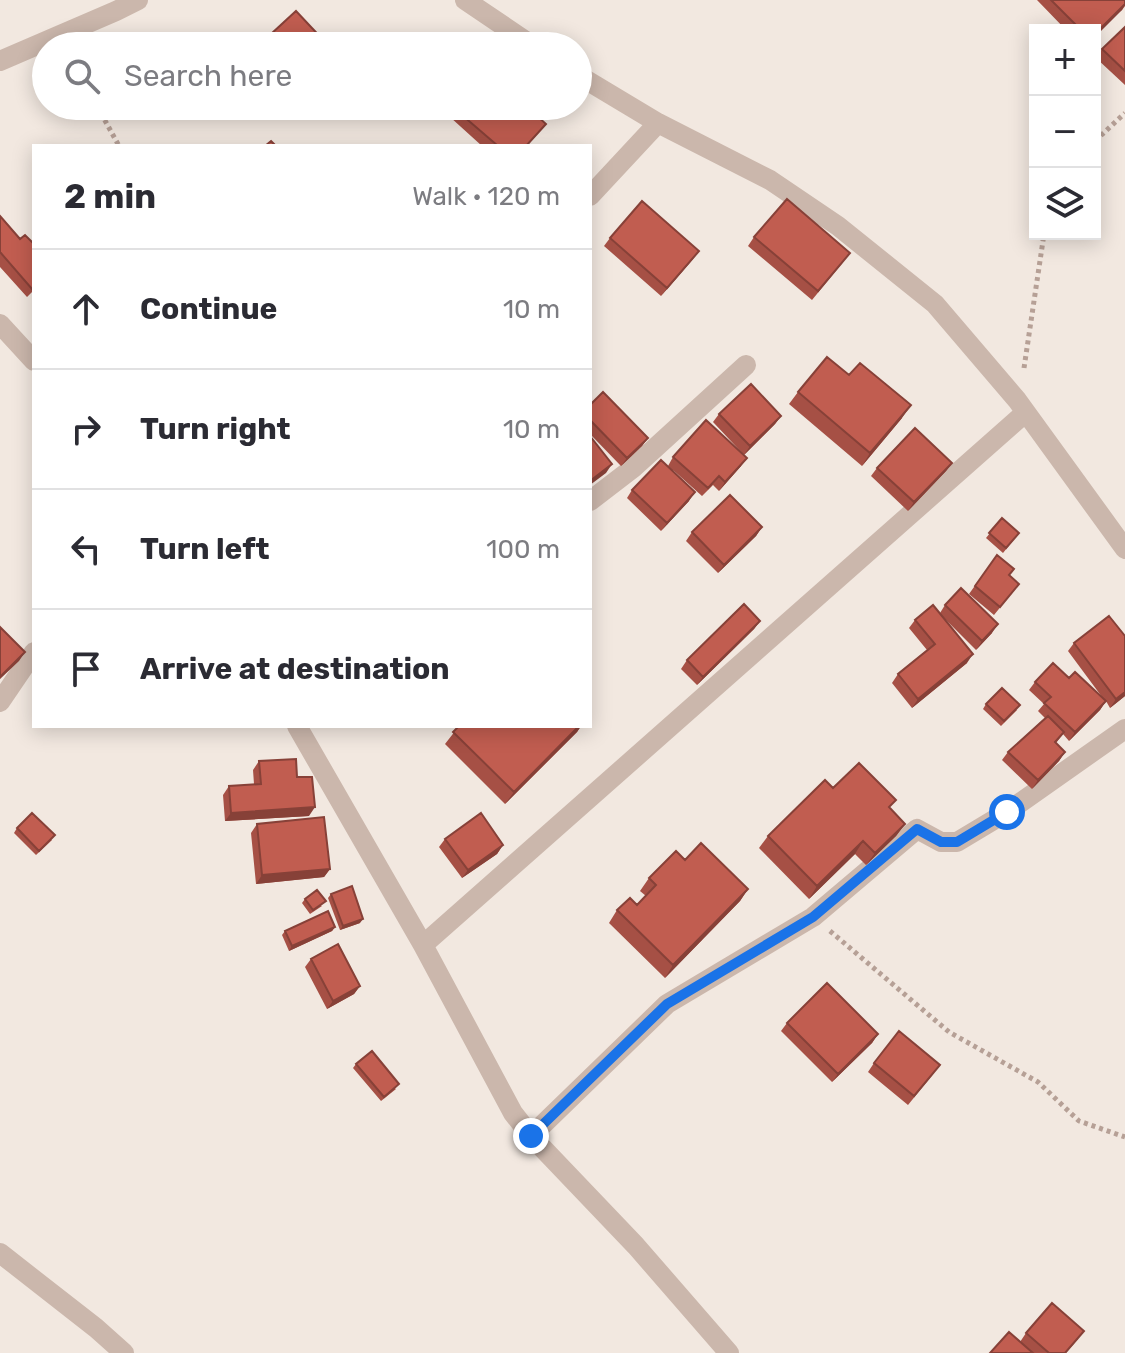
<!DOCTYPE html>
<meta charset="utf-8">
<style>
:root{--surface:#fff;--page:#f2f2f3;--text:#2b2b33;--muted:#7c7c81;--line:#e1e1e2}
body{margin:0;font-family:Rubik,sans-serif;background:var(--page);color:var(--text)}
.controls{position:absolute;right:24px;top:24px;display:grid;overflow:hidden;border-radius:0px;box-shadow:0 4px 20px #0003}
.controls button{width:72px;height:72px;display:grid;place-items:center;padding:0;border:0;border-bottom:2px solid var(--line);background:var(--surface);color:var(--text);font:40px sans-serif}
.stop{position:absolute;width:24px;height:24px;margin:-18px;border:6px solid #1a73e8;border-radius:50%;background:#fff}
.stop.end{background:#1a73e8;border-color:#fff;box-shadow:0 2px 8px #0008}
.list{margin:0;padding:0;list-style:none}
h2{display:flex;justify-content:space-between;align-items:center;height:104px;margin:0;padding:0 32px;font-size:34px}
h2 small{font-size:26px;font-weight:400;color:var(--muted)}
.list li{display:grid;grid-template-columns:52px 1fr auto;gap:24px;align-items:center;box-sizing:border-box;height:120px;padding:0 32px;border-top:2px solid var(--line)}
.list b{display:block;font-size:30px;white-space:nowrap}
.list em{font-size:26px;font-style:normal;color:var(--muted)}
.icon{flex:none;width:44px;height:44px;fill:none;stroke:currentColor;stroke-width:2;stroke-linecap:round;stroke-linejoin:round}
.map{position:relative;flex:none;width:1125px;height:1353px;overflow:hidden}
.search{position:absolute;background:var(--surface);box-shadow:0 4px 20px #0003;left:32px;top:32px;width:560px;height:88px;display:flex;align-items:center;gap:20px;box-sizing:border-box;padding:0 28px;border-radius:44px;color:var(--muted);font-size:30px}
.panel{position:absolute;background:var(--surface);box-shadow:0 4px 20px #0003;left:32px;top:144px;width:560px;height:584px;border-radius:0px}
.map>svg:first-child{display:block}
</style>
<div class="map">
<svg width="1125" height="1353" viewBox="0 0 1125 1353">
<rect width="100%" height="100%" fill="#f2e8e0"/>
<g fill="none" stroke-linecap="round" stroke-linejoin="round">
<path stroke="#b6a096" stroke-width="5" stroke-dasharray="4 4" stroke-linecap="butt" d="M 97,106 L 119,146
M 1095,141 L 1125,113
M 1024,368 L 1044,234
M 830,931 L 949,1032 L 1038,1082 L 1079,1121 L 1125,1137"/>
<path stroke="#cbb7ac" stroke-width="20" d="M 465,0 L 533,46
M 0,61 L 116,11 L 138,0
M 578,75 L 658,123 L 770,180 L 838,226 L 935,304 L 1017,400 L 1125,549
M 590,196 L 658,123
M 0,324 L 34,361
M 590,501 L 633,468 L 746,365
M 0,702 L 34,652
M 297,726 L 423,945 L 513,1113 L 531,1136 L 636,1246 L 729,1353
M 423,945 L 1025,413
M 531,1136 L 667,1004 L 813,917 L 917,829 L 941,842 L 957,842 L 1007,812 L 1125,729
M 0,1253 L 96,1328 L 124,1353"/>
</g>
<path fill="#a65045" d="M 1037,0 L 1125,0 L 1125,6 L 1122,10 L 1095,30 L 1066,30 Z
M 1125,27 L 1125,85 L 1096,58 L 1102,49 Z
M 458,106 L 546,124 L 527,146 L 482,146 L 450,117 Z
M 0,216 L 20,239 L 34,244 L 34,290 L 27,297 L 0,267 Z
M 754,237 L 844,261 L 812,300 L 748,246 Z
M 610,238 L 693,259 L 661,296 L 604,246 Z
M 798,392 L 902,418 L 862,466 L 789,404 Z
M 590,405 L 648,438 L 642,446 L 621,466 L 590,434 Z
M 719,414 L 781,416 L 775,424 L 744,455 L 713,422 Z
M 673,457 L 741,466 L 719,491 L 713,485 L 702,496 L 673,470 L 689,501 L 661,531 L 627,498 L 632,490 L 668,466 Z
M 952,463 L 946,471 L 908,511 L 871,476 L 877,468 Z
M 1002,518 L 1019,533 L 1003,553 L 986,538 Z
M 762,527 L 756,536 L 718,573 L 686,541 L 692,532 Z
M 997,555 L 1009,576 L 1019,584 L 994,615 L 969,594 Z
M 945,605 L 992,633 L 976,650 L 945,619 L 967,663 L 912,708 L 892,683 L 898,674 L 927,650 L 909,628 L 915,620 L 940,613 Z
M 760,621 L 754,629 L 697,685 L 681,669 L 687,660 Z
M 1125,636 L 1125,696 L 1110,708 L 1106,701 L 1100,710 L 1069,741 L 1063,734 L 1056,743 L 1065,752 L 1059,761 L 1032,789 L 1002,760 L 1008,752 L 1045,718 L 1038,711 L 1044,704 L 1029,690 L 1035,682 L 1069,678 L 1105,701 L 1068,651 L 1074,643 Z
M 986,704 L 1017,710 L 1001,726 L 983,709 Z
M 459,726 L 581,726 L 577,732 L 505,804 L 445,744 Z
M 259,761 L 297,777 L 309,816 L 225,821 L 223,795 L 229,786 L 254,784 L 253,770 Z
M 833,788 L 890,809 L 905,824 L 896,836 L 866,865 L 855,854 L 809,899 L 759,848 L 768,836 Z
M 257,824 L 330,869 L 324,877 L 256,884 L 251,833 Z
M 17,828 L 52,840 L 36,855 L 14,833 Z
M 445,839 L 503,845 L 497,854 L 462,878 L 439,847 Z
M 685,860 L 748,889 L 740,901 L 665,978 L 609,923 L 617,910 L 637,905 L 646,896 L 640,891 L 649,878 Z
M 331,894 L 360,923 L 340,930 L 328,898 Z
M 305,899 L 322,906 L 310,914 L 302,903 Z
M 335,927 L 332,931 L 289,951 L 282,935 L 285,931 Z
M 311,959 L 360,986 L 354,994 L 327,1009 L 305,967 Z
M 787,1023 L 878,1034 L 872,1043 L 832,1082 L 781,1031 Z
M 874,1063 L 934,1073 L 908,1105 L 868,1072 Z
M 356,1064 L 396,1089 L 381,1101 L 353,1068 Z
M 1026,1333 L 1078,1339 L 1066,1353 L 1033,1353 L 1020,1342 Z"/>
<path fill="#874138" d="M 1125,4 L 1122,10 L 1095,37 L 1095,34 Z
M 699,251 L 693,259 L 661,296 L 667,288 Z
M 911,405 L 902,418 L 862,466 L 870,453 Z
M 781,416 L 775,424 L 744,455 L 750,446 Z
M 648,438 L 642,446 L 621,466 L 627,458 Z
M 747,458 L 741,466 L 719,491 L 725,482 Z
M 952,463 L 946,471 L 908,511 L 914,502 Z
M 612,464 L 606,473 L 590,485 L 590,481 Z
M 695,492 L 689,501 L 661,531 L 667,523 Z
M 762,527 L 756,536 L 718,573 L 724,565 Z
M 760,621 L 754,629 L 697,685 L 703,677 Z
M 998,624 L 992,633 L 976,650 L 982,641 Z
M 25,652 L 19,661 L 0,679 L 0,677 Z
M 973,654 L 967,663 L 912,708 L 918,699 Z
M 1125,692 L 1125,696 L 1110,708 L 1116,699 Z
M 1106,701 L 1100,710 L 1069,741 L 1075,732 Z
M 579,726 L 581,726 L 577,732 L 505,804 L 514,792 Z
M 1065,752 L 1059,761 L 1032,789 L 1038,780 Z
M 315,807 L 309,816 L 225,821 L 231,813 Z
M 905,824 L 896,836 L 866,865 L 875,853 Z
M 863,841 L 855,854 L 809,899 L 817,886 Z
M 503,845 L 497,854 L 462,878 L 468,870 Z
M 330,869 L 324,877 L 256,884 L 262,875 Z
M 748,889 L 740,901 L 665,978 L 673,965 Z
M 363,919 L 360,923 L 340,930 L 343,926 Z
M 335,927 L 332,931 L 289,951 L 292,946 Z
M 360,986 L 354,994 L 327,1009 L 333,1001 Z
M 878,1034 L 872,1043 L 832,1082 L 838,1074 Z"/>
<path fill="#c15d50" stroke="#874138" stroke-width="2" d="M 1051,0 L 1125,0 L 1125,4 L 1095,34 L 1095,30 L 1081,30 Z
M 296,11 L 327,44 L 325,46 L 258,46 Z
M 1125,27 L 1125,71 L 1102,49 Z
M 458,106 L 526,106 L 546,124 L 526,146 L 498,146 L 455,109 Z
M 271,141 L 276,146 L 265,146 Z
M 787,199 L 850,253 L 818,291 L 754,237 Z
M 642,201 L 699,251 L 667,288 L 610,238 Z
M 0,216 L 20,239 L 25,235 L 34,244 L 34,287 L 32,289 L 0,252 Z
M 827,357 L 849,375 L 860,363 L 911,405 L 870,453 L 798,392 Z
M 751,384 L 781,416 L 750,446 L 719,414 Z
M 603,392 L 648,438 L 627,458 L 590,420 L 590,405 Z
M 706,420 L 747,458 L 725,482 L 719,476 L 708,488 L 673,457 Z
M 915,428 L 952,463 L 914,502 L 877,468 Z
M 590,436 L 612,464 L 590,481 Z
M 661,460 L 695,492 L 667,523 L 632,490 Z
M 730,495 L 762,527 L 724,565 L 692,532 Z
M 1002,518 L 1019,533 L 1006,548 L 989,533 Z
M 997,555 L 1014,569 L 1009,575 L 1019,584 L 1000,607 L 975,586 Z
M 961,588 L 998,624 L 982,641 L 945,605 Z
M 744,604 L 760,621 L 703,677 L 687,660 Z
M 933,605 L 973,654 L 918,699 L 898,674 L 935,644 L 915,620 Z
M 1109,616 L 1125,636 L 1125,692 L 1116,699 L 1074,643 Z
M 0,627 L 25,652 L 0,677 Z
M 1053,663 L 1069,678 L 1075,672 L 1106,701 L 1075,732 L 1044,703 L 1051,697 L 1035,682 Z
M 1002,688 L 1020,705 L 1004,721 L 986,704 Z
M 1048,716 L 1064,732 L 1055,742 L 1065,752 L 1038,780 L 1008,752 Z
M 459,726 L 579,726 L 514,792 L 453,732 Z
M 296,759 L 297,777 L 312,777 L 315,807 L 231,813 L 229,786 L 261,784 L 259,761 Z
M 859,763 L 896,800 L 889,807 L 905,824 L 875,853 L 863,841 L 817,886 L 768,836 L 825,780 L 833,788 Z
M 32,813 L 55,835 L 39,851 L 17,828 Z
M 481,813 L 503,845 L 468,870 L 445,839 Z
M 324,817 L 330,869 L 262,875 L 257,824 Z
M 701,843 L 748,889 L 673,965 L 617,910 L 630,898 L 637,905 L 656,885 L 649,878 L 676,851 L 685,860 Z
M 352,886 L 363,919 L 343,926 L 331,894 Z
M 317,890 L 326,901 L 313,910 L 305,899 Z
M 328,911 L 335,927 L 292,946 L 285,931 Z
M 338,944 L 360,986 L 333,1001 L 311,959 Z
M 827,983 L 878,1034 L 838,1074 L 787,1023 Z
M 899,1031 L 940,1065 L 914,1096 L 874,1063 Z
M 372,1051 L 399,1084 L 384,1097 L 356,1064 Z
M 1052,1303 L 1084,1331 L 1065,1353 L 1049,1353 L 1026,1333 Z
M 1009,1332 L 1033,1353 L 990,1353 Z"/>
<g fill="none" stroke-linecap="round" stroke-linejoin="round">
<path stroke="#1a73e8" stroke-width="10" d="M 531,1136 L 667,1004 L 813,917 L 917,829 L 941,842 L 957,842 L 1007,812"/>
</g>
</svg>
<div class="controls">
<button>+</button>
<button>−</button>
<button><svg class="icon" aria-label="layers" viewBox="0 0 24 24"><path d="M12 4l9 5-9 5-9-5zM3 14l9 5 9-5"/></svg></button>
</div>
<div class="stop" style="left:1007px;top:812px"></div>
<div class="stop end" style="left:531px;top:1136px"></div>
<div class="search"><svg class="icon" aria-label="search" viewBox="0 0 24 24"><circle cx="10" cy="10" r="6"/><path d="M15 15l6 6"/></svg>Search here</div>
<section class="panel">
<h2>2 min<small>Walk · 120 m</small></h2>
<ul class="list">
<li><svg class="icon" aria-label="ahead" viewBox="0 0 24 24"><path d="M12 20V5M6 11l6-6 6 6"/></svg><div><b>Continue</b></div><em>10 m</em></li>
<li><svg class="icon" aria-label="right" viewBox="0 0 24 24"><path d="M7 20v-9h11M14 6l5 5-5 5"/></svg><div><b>Turn right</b></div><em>10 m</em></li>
<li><svg class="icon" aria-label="left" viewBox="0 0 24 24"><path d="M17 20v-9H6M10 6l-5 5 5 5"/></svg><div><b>Turn left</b></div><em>100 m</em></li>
<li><svg class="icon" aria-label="arrive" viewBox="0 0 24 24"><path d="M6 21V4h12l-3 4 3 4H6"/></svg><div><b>Arrive at destination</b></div></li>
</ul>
</section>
</div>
